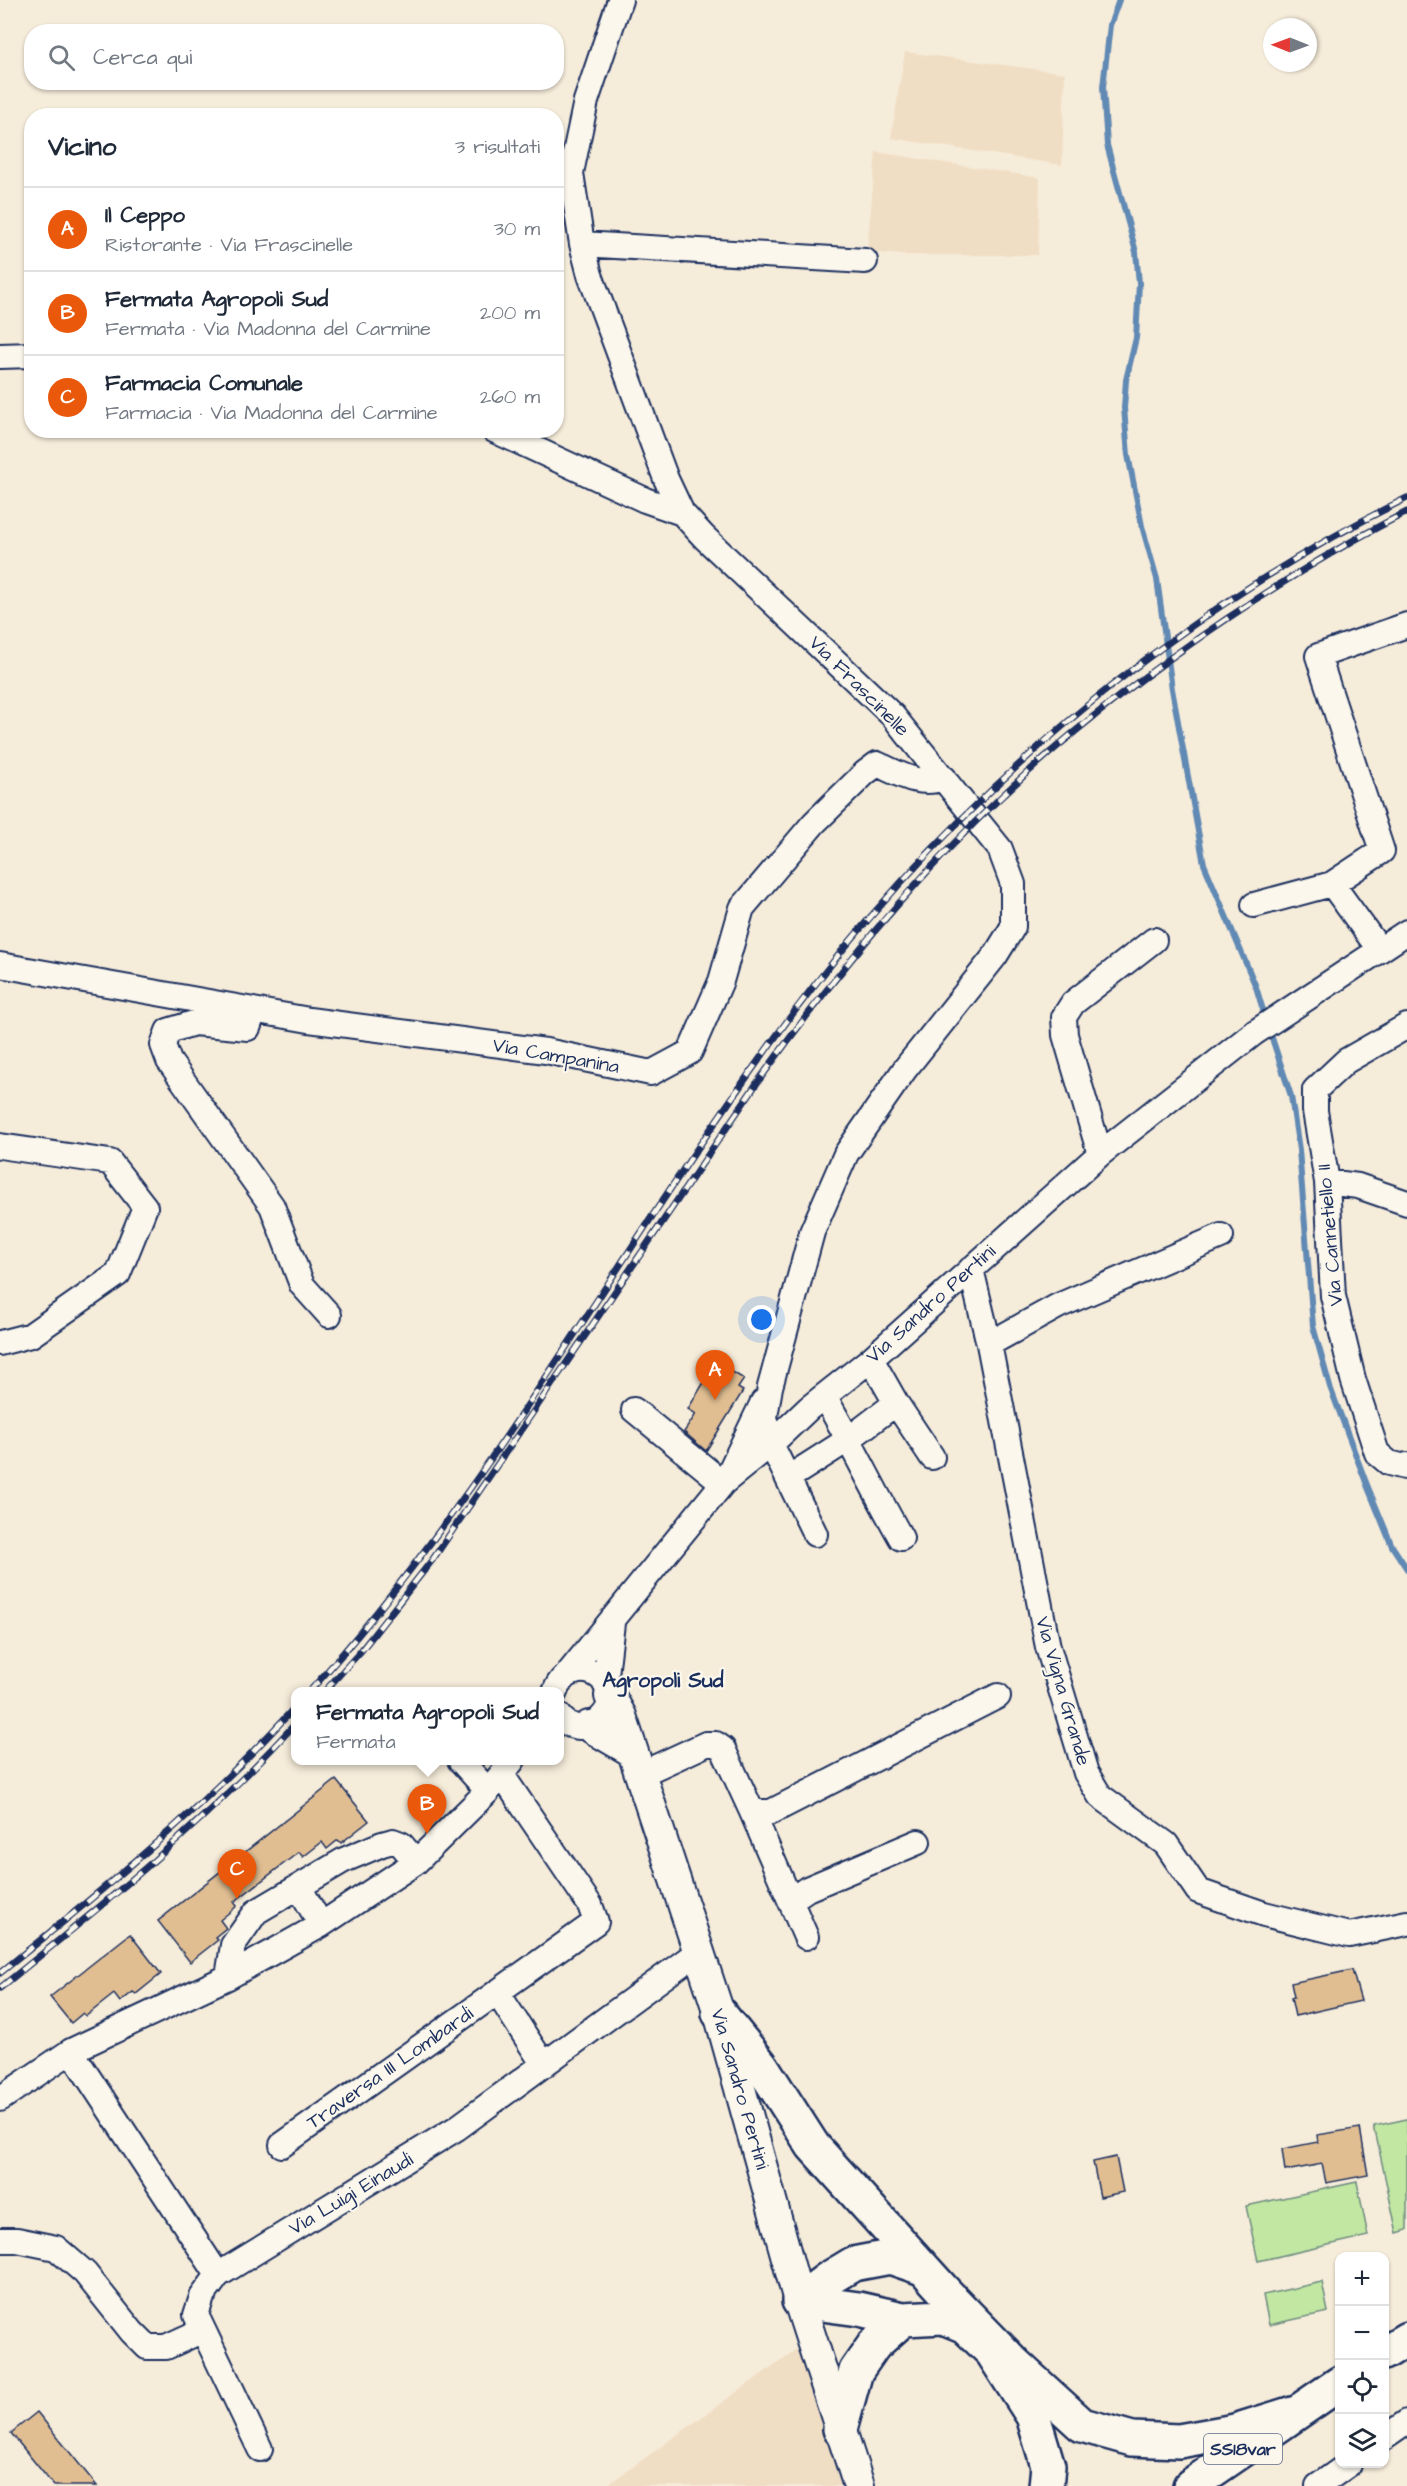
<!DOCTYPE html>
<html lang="it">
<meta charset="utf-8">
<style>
:root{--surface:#fff;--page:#f2f2f3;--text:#1f2937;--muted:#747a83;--line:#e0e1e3;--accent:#ea580c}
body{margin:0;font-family:"Architects Daughter",sans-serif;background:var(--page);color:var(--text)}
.controls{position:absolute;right:18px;bottom:18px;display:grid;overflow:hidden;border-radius:12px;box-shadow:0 2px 4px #0004}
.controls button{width:54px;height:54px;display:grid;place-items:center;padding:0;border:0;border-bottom:2px solid var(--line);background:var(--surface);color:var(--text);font:30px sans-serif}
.compass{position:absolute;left:1263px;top:18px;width:54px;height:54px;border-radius:50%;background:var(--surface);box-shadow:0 2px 4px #0004;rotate:271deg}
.you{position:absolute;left:762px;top:1320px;width:21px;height:21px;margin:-15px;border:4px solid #fff;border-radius:50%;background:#1a73e8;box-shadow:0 0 0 9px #1a73e833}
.badge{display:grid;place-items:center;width:39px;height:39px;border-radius:50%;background:var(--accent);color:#fff;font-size:20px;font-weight:700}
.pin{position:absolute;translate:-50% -50px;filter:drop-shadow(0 2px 3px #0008)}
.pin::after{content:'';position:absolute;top:32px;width:21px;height:18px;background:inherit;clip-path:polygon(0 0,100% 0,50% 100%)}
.popup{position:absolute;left:291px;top:1687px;width:273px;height:78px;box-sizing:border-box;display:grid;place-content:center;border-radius:12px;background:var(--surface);filter:drop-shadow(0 2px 4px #0005);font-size:20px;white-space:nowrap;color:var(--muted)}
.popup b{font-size:22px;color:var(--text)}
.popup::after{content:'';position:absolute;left:50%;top:100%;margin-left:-12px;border:12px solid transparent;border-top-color:var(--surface)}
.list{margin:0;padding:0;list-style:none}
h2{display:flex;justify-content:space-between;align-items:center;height:78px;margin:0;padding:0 24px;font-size:26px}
h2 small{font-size:20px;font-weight:400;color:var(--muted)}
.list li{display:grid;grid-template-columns:39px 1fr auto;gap:18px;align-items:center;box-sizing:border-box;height:84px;padding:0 24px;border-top:2px solid var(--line)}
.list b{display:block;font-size:22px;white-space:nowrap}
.list p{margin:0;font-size:20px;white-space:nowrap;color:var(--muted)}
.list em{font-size:20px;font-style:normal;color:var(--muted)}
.icon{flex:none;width:33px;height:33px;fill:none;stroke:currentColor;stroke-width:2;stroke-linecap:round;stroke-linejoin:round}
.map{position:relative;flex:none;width:1407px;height:2486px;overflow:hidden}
.search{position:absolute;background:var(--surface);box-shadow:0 2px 4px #0004;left:24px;top:24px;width:540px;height:66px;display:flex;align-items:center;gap:15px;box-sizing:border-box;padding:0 21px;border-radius:24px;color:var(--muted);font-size:22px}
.panel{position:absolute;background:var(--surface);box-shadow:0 2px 4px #0004;left:24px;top:108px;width:540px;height:330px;border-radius:24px}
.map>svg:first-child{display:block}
</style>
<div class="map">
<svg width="1407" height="2486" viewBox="0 0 1407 2486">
<rect width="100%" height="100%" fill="#f6ecda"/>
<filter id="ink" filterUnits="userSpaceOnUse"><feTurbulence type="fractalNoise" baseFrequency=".0167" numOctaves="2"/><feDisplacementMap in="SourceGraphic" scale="12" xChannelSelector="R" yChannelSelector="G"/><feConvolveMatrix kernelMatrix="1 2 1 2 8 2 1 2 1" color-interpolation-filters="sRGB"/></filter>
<g filter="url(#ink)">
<path fill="#f0dec4" d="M 905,52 L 1065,73 L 1062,165 L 891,138 Z
M 876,152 L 1040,178 L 1038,255 L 902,255 L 867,252 Z
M 798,2348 L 845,2486 L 606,2486 Z"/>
<path fill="#c1e7a2" stroke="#6e8b80" stroke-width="1.5" d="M 1407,2119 L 1407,2230 L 1397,2233 L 1374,2126 Z
M 1357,2182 L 1368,2236 L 1258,2261 L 1246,2206 Z
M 1322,2282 L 1328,2312 L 1269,2325 L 1263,2295 Z"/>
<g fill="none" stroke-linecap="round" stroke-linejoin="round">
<path stroke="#6189b4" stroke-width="6" d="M 1119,0 L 1110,25 L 1103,87 L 1107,145 L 1136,252 L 1139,283 L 1136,338 L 1126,380 L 1124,408 L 1128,455 L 1142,526 L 1157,579 L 1172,689 L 1204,864 L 1256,987 L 1266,1020
M 1269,1029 L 1291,1096 L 1299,1150 L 1313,1326 L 1330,1387 L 1367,1485 L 1392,1546 L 1407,1569"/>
</g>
<path fill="#e1be92" stroke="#1b2f5e" stroke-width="1.5" d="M 716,1362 L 744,1379 L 738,1388 L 743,1391 L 706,1451 L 684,1432 L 696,1414 L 688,1409 Z
M 336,1780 L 369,1821 L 341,1843 L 338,1840 L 327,1849 L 322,1842 L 303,1857 L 299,1852 L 234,1902 L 237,1906 L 220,1920 L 226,1928 L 215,1937 L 218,1940 L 190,1962 L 158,1921 Z
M 130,1934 L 161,1974 L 136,1994 L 133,1992 L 120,2002 L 114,1994 L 86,2016 L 83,2013 L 71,2023 L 50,1997 Z
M 1352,1970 L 1361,2001 L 1295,2016 L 1291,1998 L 1294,1997 L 1291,1983 Z
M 1360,2128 L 1368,2175 L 1326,2183 L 1322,2164 L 1285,2171 L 1282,2149 L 1318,2142 L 1317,2135 Z
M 1116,2157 L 1123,2192 L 1100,2197 L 1093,2162 Z
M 37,2412 L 97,2486 L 54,2486 L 11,2433 Z"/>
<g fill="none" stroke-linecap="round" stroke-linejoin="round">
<g stroke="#1b2f5e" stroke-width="28">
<path id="minor" d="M 620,0 L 586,101 L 571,173 L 582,244 L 590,275 L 666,479 L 682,513 L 704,537 L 893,716 L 1000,849 L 1013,884 L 1013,927 L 995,956 L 905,1069 L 846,1154 L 812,1232 L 770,1387 L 765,1417 L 771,1444 L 815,1534
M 582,244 L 865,261
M 0,356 L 32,355
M 494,430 L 645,500 L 682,513
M 1332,884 L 1382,851 L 1318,656 L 1407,625
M 1254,905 L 1332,884 L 1379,949
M 0,965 L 309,1020 L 546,1051 L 651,1073 L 690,1052 L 721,981 L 742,908 L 814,823 L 865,773 L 877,764 C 900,774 919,787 944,778
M 254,1011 L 248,1028 L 194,1023 L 168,1031 L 163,1045 L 169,1061 L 272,1206 L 302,1285 L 329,1315
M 1407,1026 L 1346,1061 L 1315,1090 L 1315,1111 L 1327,1182 L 1333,1296 L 1353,1379 L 1377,1453 L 1389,1463 L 1405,1467 L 1407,1465
M 0,1146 L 110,1162 L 145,1207 L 118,1274 L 31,1335 L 0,1343
M 1100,1154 L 1065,1035 L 1064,1017 L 1073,1003 L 1154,940
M 1327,1182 L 1358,1186 L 1407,1203
M 971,1269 L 989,1344 L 1048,1647 L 1086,1773 L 1100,1796 L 1166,1844 L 1198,1891 L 1264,1914 L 1349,1935 L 1407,1923
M 989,1344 L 1058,1306 L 1221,1236
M 871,1359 L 896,1403 L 932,1457
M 824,1396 C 851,1442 874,1491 901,1538
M 634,1410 L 723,1483
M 729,1473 L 763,1402
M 788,1478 L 849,1439 L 896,1403
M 567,1675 L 723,1483 L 771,1444 L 809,1408 L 871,1359 L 1100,1154 L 1254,1033 L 1407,932
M 605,1684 L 612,1623
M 555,1692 C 559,1680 567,1673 579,1671 C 587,1670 595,1673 601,1678 C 631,1705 582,1748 559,1715
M 460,1760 L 488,1791
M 639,1775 L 706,1744 L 716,1744 L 723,1749 L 752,1812 L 806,1937
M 752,1812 L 771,1812 L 998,1696
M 299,1887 L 321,1925
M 791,1900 L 807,1889 L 918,1842
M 228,1977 L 233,1945 L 256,1912 L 344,1860 L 382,1844 L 393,1841 L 401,1844 L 416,1862
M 497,1992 L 544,2065
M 71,2051 L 218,2275 L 457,2128 L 699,1951
M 0,2099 L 71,2051 L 228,1977 L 321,1925 L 416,1862 L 488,1791 L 513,1760
M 282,2145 L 596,1922 L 590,1905 L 502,1775
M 0,2240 L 17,2240 L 56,2248 L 85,2273 L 132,2332 L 147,2347 L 166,2347 L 203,2330
M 218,2275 L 202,2297 L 196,2315 L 260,2449
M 1384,2438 L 1407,2422
M 1318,2486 L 1349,2464"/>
</g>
<g stroke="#1b2f5e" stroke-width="34">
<path id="major" d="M 610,1696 L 621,1716 L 719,2013 L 799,2301 L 859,2486
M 589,1726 L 630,1750"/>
</g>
<g stroke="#1b2f5e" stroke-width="38">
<path id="highway" d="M 719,2013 L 761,2065 L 813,2146 L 945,2292 L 1015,2364 L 1082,2425 L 1132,2439 L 1179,2441 L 1235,2431 L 1296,2412
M 799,2301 L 859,2309 L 903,2319 L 943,2317 L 965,2326 L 992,2352 L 1033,2416 L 1048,2466 L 1046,2486
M 799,2301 L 828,2279 L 853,2264 L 890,2257 L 922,2268
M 1384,2353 L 1407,2339
M 840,2429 L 856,2371 L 874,2345 L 903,2319
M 1190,2486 L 1340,2383"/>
</g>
<use href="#minor" stroke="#fbf7ec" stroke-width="24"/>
<use href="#major" stroke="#fbf7ec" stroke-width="30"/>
<use href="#highway" stroke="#fbf7ec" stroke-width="33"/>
<g stroke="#1b2f5e" stroke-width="7">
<path id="rail" d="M 309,1692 C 494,1487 624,1241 788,1020 C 949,803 1164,618 1407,498
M 324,1692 L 360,1652 L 433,1559 L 757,1083 C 830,981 909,884 1000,798 C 1070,731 1148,672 1228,618 C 1285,580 1345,543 1407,512
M 0,1973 C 103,1890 206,1806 295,1707
M 0,1988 C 103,1905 206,1822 295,1724"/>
</g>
<use href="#rail" stroke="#fbf7ec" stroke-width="4.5" stroke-dasharray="14" stroke-linecap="butt"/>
</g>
</g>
<g text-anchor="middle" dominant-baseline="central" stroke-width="4.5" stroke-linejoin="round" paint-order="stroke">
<rect fill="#fbf7ec" stroke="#5e6b89" stroke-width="1.5" x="1204" y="2434" width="78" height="30" rx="4.5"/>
<g font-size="18" font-weight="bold" fill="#1b2f5e">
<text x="1243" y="2449">SS18var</text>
</g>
<g font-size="20" fill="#1b2f5e" stroke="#fbf7ec">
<text transform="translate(859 686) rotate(45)">Via Frascinelle</text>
<text transform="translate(556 1056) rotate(10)">Via Campanina</text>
<text transform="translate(1330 1235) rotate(-95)">Via Cannetiello II</text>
<text transform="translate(931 1304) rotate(-42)">Via Sandro Pertini</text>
<text transform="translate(1063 1691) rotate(74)">Via Vigna Grande</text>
<text transform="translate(390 2068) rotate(-35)">Traversa III Lombardi</text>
<text transform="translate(740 2089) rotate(74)">Via Sandro Pertini</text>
<text transform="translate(351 2194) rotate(-31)">Via Luigi Einaudi</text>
</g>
<g font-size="21" font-weight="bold" fill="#1b2f5e" stroke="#fbf7ec">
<text x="663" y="1680">Agropoli Sud</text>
</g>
</g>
</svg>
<div class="controls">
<button>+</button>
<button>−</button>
<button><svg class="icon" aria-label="locate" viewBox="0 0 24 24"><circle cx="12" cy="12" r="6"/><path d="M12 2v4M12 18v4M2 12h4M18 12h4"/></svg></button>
<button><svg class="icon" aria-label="layers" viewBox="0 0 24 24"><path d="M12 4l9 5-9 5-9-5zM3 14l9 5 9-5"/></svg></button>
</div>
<svg class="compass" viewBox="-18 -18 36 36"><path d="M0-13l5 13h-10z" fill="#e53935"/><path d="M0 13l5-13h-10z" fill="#747a83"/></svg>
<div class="you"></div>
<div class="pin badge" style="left:715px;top:1400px">A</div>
<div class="pin badge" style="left:427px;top:1834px">B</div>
<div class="popup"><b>Fermata Agropoli Sud</b>Fermata</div>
<div class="pin badge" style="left:237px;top:1899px">C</div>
<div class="search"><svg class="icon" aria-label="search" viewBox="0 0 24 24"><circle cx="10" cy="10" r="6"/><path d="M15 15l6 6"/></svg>Cerca qui</div>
<section class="panel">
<h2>Vicino<small>3 risultati</small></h2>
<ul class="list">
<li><span class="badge">A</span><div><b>Il Ceppo</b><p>Ristorante · Via Frascinelle</p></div><em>30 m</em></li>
<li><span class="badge">B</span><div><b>Fermata Agropoli Sud</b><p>Fermata · Via Madonna del Carmine</p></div><em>200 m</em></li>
<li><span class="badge">C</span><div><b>Farmacia Comunale</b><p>Farmacia · Via Madonna del Carmine</p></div><em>260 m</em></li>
</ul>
</section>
</div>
